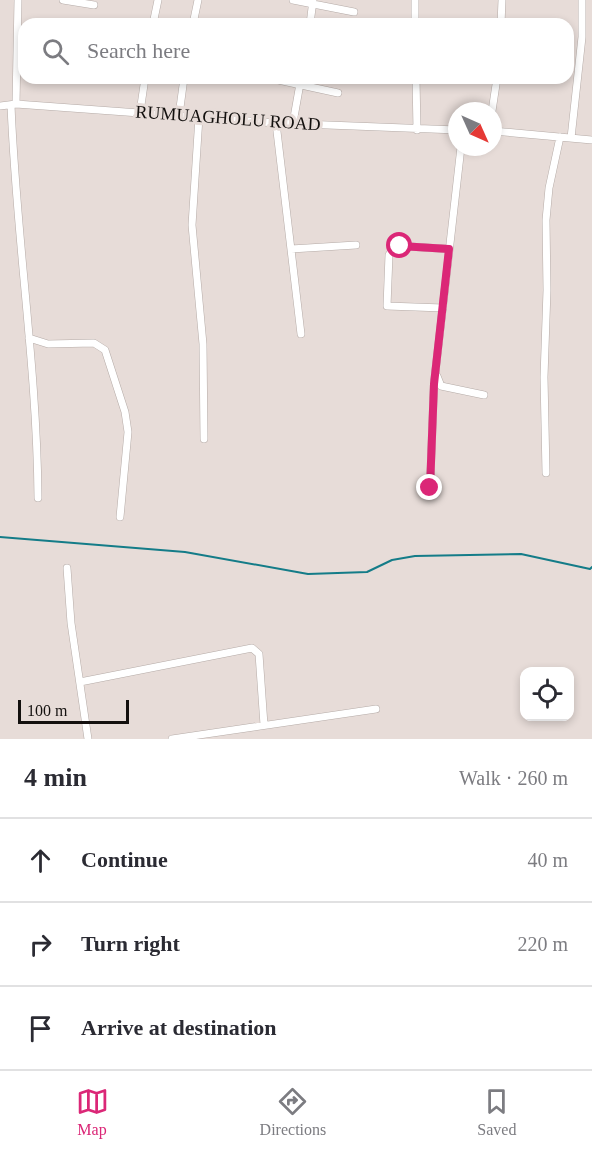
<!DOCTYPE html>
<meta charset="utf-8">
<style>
:root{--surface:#fff;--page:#f7f7f7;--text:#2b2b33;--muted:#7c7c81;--line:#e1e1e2;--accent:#db2777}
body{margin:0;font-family:Georgia,serif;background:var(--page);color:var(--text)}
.controls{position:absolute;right:18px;bottom:18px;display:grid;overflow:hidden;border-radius:12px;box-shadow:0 3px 9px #0003}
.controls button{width:54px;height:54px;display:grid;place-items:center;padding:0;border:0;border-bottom:2px solid var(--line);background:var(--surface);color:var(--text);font:30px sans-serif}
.compass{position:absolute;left:448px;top:102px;width:54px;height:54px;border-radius:50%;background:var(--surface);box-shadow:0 3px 9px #0003;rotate:135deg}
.scale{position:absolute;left:18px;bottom:15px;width:111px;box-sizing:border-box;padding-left:6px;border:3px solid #13100e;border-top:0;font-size:16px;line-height:21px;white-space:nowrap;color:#13100e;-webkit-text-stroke:4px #e7dcd8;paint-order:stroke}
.stop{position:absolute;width:18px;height:18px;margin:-14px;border:4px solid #db2777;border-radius:50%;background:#fff}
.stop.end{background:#db2777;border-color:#fff;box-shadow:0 2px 6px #0008}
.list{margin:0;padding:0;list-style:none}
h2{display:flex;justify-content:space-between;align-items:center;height:78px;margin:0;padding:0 24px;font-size:26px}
h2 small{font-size:20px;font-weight:400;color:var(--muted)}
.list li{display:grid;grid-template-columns:39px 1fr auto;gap:18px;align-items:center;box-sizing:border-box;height:84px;padding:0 24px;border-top:2px solid var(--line)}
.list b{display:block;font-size:22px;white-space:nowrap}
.list em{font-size:20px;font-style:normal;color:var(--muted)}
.icon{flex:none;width:33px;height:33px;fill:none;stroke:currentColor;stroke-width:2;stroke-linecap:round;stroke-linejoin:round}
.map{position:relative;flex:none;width:592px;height:739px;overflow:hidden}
.search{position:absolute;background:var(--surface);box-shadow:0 3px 9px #0003;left:18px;right:18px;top:18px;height:66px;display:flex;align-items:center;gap:15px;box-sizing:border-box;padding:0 21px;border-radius:18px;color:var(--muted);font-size:22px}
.sheet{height:330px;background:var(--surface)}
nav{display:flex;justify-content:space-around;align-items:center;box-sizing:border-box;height:84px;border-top:2px solid var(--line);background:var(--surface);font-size:16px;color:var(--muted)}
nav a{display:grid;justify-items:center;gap:3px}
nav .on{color:var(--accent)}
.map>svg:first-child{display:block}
</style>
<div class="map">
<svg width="592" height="739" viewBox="0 0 592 739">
<rect width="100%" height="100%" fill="#e7dcd8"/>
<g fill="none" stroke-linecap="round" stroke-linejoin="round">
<path stroke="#147c88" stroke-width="2" d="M 0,537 L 185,552 L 308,574 L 367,572 L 392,560 L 415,556 L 521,554 L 590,569 L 592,567"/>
<g stroke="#b5aba7" stroke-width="8">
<path id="minor" d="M 63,0 L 94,5
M 293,0 L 354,12
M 415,0 L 415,24
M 153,24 L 158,0
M 193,24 L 198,0
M 310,24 L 313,0
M 501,24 L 502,0
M 269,78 L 338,93
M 416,78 L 417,130
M 16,104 L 18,0
M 11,105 C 16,236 37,367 38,498
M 0,106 L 16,104 L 276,123 L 457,130
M 492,111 L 497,78
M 140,112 L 145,78
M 179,115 L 184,78
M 199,117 L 192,225 L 203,344 L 204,439
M 276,123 L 301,334
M 293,123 L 301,78
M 493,131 L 592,140
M 571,138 L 582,37 L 582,0
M 291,249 L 356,245
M 443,308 L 387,306 L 389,255 L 393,249 L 400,246 L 449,249
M 29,338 L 48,344 L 94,343 L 105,350 L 125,412 L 128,432 L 120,517
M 437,376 L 441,386 L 484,395
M 546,473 L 544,377 L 547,290 L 546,220 L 549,188 L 560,137
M 430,488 L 434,384 L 461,147
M 67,568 L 71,623 L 88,739
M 80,682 L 252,648 L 259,654 L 264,725
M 172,739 L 376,709"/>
</g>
<use href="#minor" stroke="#fff" stroke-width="7"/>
</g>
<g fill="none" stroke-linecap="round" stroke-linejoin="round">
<path stroke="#db2777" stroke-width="8" d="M 400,246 L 449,249 L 434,384 L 430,488"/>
</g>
<g text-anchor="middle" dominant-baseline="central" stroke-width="6" stroke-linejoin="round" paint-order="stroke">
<g font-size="18" fill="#13100e" stroke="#e7dcd8">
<text transform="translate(228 118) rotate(4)">RUMUAGHOLU ROAD</text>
</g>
</g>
</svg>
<div class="controls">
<button><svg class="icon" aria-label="locate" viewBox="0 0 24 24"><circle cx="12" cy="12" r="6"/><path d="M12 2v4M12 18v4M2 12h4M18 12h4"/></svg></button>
</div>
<svg class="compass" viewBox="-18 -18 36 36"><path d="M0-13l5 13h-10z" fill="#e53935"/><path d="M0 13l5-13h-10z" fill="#7c7c81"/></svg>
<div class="scale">100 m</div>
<div class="stop" style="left:400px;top:246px"></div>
<div class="stop end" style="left:430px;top:488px"></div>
<div class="search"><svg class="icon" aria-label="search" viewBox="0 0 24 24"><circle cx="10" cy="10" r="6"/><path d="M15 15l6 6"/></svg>Search here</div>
</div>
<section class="sheet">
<h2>4 min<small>Walk · 260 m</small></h2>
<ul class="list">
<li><svg class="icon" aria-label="ahead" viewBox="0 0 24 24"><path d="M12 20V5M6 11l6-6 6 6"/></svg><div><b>Continue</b></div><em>40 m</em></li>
<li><svg class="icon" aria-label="right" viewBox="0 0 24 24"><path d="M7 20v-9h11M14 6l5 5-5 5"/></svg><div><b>Turn right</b></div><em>220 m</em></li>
<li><svg class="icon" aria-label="arrive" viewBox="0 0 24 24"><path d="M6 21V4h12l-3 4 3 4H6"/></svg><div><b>Arrive at destination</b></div></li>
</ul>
</section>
<nav>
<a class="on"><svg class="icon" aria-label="map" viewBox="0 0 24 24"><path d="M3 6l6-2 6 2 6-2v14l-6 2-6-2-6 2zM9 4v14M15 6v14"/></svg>Map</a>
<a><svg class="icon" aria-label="directions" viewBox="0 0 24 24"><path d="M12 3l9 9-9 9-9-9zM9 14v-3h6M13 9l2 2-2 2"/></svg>Directions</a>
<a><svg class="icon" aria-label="saved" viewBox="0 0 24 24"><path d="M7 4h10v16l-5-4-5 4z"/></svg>Saved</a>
</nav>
